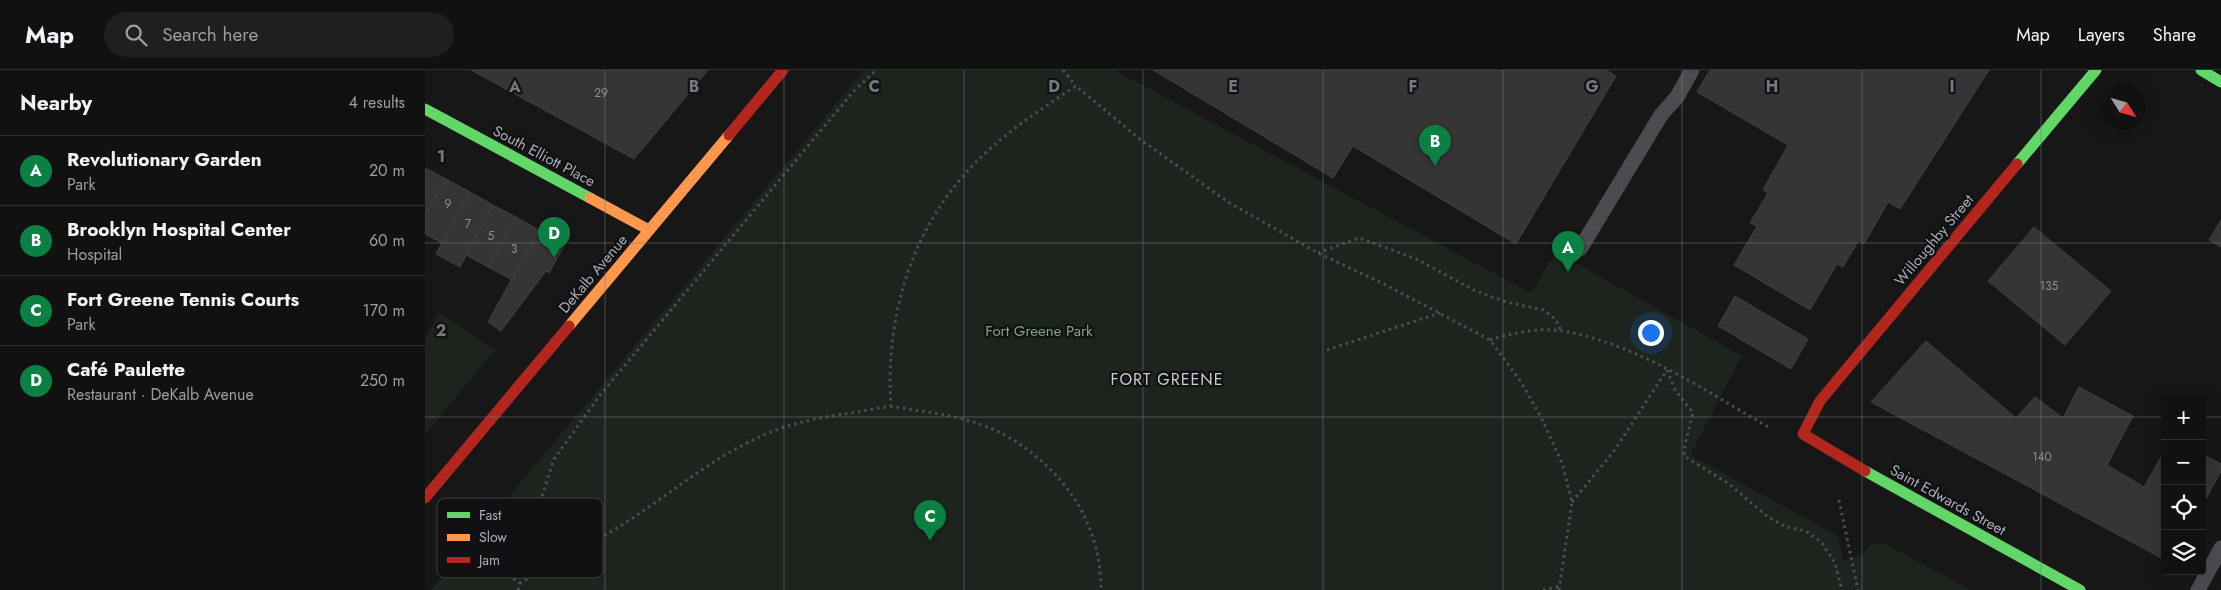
<!DOCTYPE html>
<meta charset="utf-8">
<style>
:root{--surface:#111;--page:#1e1f1f;--text:#f1f3f6;--muted:#9c9d9f;--line:#303131;--accent:#0b8043}
body{margin:0;font-family:Jost,sans-serif;background:var(--page);color:var(--text)}
.controls{position:absolute;right:15px;bottom:15px;display:grid;overflow:hidden;border-radius:5px;box-shadow:0 5px 20px #0002}
.controls button{width:45px;height:45px;display:grid;place-items:center;padding:0;border:0;border-bottom:1px solid var(--line);background:var(--surface);color:var(--text);font:25px sans-serif}
.compass{position:absolute;left:1676px;top:15px;width:45px;height:45px;border-radius:50%;background:var(--surface);box-shadow:0 5px 20px #0002;rotate:127deg}
.you{position:absolute;left:1225px;top:262px;width:18px;height:18px;margin:-12px;border:4px solid #fff;border-radius:50%;background:#1a73e8;box-shadow:0 0 0 8px #1a73e833}
.badge{display:grid;place-items:center;width:32px;height:32px;border-radius:50%;background:var(--accent);color:#fff;font-size:16px;font-weight:700}
.pin{position:absolute;translate:-50% -41px;filter:drop-shadow(0 1px 2px #0008)}
.pin::after{content:'';position:absolute;top:26px;width:18px;height:15px;background:inherit;clip-path:polygon(0 0,100% 0,50% 100%)}
.list{margin:0;padding:0;list-style:none}
h2{display:flex;justify-content:space-between;align-items:center;height:65px;margin:0;padding:0 20px;font-size:21px}
h2 small{font-size:16px;font-weight:400;color:var(--muted)}
.list li{display:grid;grid-template-columns:32px 1fr auto;gap:15px;align-items:center;box-sizing:border-box;height:70px;padding:0 20px;border-top:1px solid var(--line)}
.list b{display:block;font-size:19px;white-space:nowrap}
.list p{margin:0;font-size:16px;white-space:nowrap;color:var(--muted)}
.list em{font-size:16px;font-style:normal;color:var(--muted)}
.icon{flex:none;width:28px;height:28px;fill:none;stroke:currentColor;stroke-width:2;stroke-linecap:round;stroke-linejoin:round}
.map{position:relative;flex:none;width:1796px;height:520px;overflow:hidden}
header{display:flex;align-items:center;gap:30px;box-sizing:border-box;height:70px;padding:0 25px;background:var(--surface);border-bottom:1px solid var(--line)}
header strong{font-size:24px}
nav{display:flex;gap:28px;margin-inline-start:auto;font-size:18px}
.search{width:350px;height:45px;background:var(--page);display:flex;align-items:center;gap:12px;box-sizing:border-box;padding:0 18px;border-radius:28px;color:var(--muted);font-size:19px}
main{display:flex}
aside{flex:1;background:var(--surface)}
.map>svg:first-child{display:block}
</style>
<header>
<strong>Map</strong>
<div class="search"><svg class="icon" aria-label="search" viewBox="0 0 24 24"><circle cx="10" cy="10" r="6"/><path d="M15 15l6 6"/></svg>Search here</div>
<nav><a>Map</a><a>Layers</a><a>Share</a></nav>
</header>
<main>
<aside>
<h2>Nearby<small>4 results</small></h2>
<ul class="list">
<li><span class="badge">A</span><div><b>Revolutionary Garden</b><p>Park</p></div><em>20 m</em></li>
<li><span class="badge">B</span><div><b>Brooklyn Hospital Center</b><p>Hospital</p></div><em>60 m</em></li>
<li><span class="badge">C</span><div><b>Fort Greene Tennis Courts</b><p>Park</p></div><em>170 m</em></li>
<li><span class="badge">D</span><div><b>Café Paulette</b><p>Restaurant · DeKalb Avenue</p></div><em>250 m</em></li>
</ul>
</aside>
<div class="map">
<svg width="1796" height="520" viewBox="0 0 1796 520">
<rect width="100%" height="100%" fill="#171717"/>
<path fill="#1d241e" d="M 439,0 L 689,0 L 1106,223 L 1131,182 L 1317,286 L 1265,385 L 1413,466 L 1418,490 L 1437,486 L 1444,476 L 1456,472 L 1546,520 L 6,520 Z
M 14,242 L 70,280 L 0,364 L 0,269 Z"/>
<path fill="#353536" stroke="#3f4043" d="M 46,0 L 283,0 L 209,89 Z
M 728,0 L 1181,0 L 1191,6 L 1091,174 L 928,76 L 908,108 Z
M 1285,0 L 1564,0 L 1475,139 L 1463,132 L 1439,174 L 1434,170 L 1418,197 L 1412,194 L 1385,240 L 1309,195 L 1332,156 L 1325,153 L 1343,123 L 1338,120 L 1363,75 L 1272,22 Z
M 0,98 L 21,109 L 0,146 Z
M 21,109 L 45,122 L 17,173 L 0,164 L 0,146 Z
M 45,122 L 68,135 L 35,197 L 11,184 Z
M 68,135 L 91,147 L 63,197 L 41,185 Z
M 91,147 L 114,160 L 87,210 L 63,197 Z
M 1796,150 L 1796,177 L 1784,170 Z
M 1609,157 L 1686,221 L 1640,275 L 1563,211 Z
M 114,160 L 140,174 L 124,203 L 121,201 L 76,261 L 63,252 Z
M 1310,226 L 1383,269 L 1366,299 L 1293,256 Z
M 1501,271 L 1591,348 L 1610,327 L 1638,348 L 1654,317 L 1708,346 L 1682,395 L 1719,417 L 1740,380 L 1740,490 L 1446,332 Z
M 1777,384 L 1796,394 L 1796,401 L 1777,436 Z"/>
<g fill="none" stroke-linecap="round" stroke-linejoin="round">
<path stroke="#4d4e52" stroke-width="3" stroke-dasharray="2.5 4" stroke-linecap="butt" d="M 638,0 L 651,16
M 893,183 L 934,168 L 989,188 L 1051,221 L 1081,232 L 1119,240 L 1131,250 L 1136,261
M 1065,270 C 1088,263 1114,257 1138,261 C 1213,274 1280,321 1345,358
M 902,280 L 1015,243
M 1242,300 L 1250,320 L 1268,343 L 1260,374 L 1259,386 L 1304,414 L 1343,447 L 1361,457 L 1381,461 L 1397,473 L 1410,493 L 1417,520
M 466,337 C 460,246 486,158 551,92 C 581,62 616,39 651,16 L 716,70 L 803,132 L 893,183 L 961,215 L 1065,270 L 1096,312 L 1116,347 L 1137,393 L 1147,432 L 1134,520
M 1414,430 L 1433,520
M 1147,432 L 1189,381 L 1242,300
M 23,466 L 95,513 L 109,451 L 129,389 L 176,324 L 372,89 L 429,21 L 451,0
M 93,520 L 95,513 C 125,495 157,479 187,461 C 235,432 279,393 330,369 C 362,353 397,347 432,342 C 443,340 455,337 466,337 C 476,337 486,340 496,341 C 539,347 573,356 607,383 C 651,418 676,464 676,520
M 1118,520 L 1135,516"/>
<path stroke="#4b4c50" stroke-width="15" d="M 1155,179 L 1236,45 L 1252,27 L 1267,0
M 1773,520 L 1796,478"/>
<path stroke="#63d668" stroke-width="11" d="M 1776,0 L 1796,12
M 0,39 L 165,128
M 1592,94 L 1671,0
M 1440,401 L 1655,520"/>
<path stroke="#ff974d" stroke-width="11" d="M 165,128 L 224,160
M 144,256 L 304,65"/>
<path stroke="#b3261e" stroke-width="11" d="M 304,65 L 358,0
M 1440,401 L 1378,364 L 1395,331 L 1592,94
M 0,428 L 144,256"/>
</g>
<path fill="none" stroke="#757880" stroke-width="1" stroke-opacity="0.55" d="M 180,0 L 180,520M 359,0 L 359,520M 539,0 L 539,520M 718,0 L 718,520M 898,0 L 898,520M 1078,0 L 1078,520M 1257,0 L 1257,520M 1437,0 L 1437,520M 1616,0 L 1616,520M 0,173 L 1796,173M 0,347 L 1740,347M 1777,347 L 1796,347"/>
<g text-anchor="middle" dominant-baseline="central" stroke-width="4.5" stroke-linejoin="round" paint-order="stroke">
<g font-size="12" fill="#8b8f98">
<text x="176" y="23">29</text>
<text x="23" y="134">9</text>
<text x="43" y="154">7</text>
<text x="66" y="166">5</text>
<text x="89" y="179">3</text>
<text x="1624" y="216">135</text>
<text x="1617" y="387">140</text>
</g>
<g font-size="15" fill="#a8adb8" stroke="#111113">
<text transform="translate(119 86) rotate(28)">South Elliott Place</text>
<text transform="translate(1509 170) rotate(-50)">Willoughby Street</text>
<text transform="translate(168 204) rotate(-50)">DeKalb Avenue</text>
<text transform="translate(1523 430) rotate(29)">Saint Edwards Street</text>
</g>
<g font-size="15" fill="#7fa381" stroke="#111113">
<text x="614" y="261">Fort Greene Park</text>
</g>
<g font-size="16" letter-spacing="1" fill="#c9ccd4" stroke="#111113">
<text x="742" y="309">FORT GREENE</text>
</g>
</g>
<rect x="12" y="428" width="166" height="80" rx="8" fill="#111113" stroke="#3e4045" stroke-width="1"/>
<rect x="22" y="442" width="23" height="6" fill="#63d668"/>
<rect x="22" y="464" width="23" height="7" fill="#ff974d"/>
<rect x="22" y="487" width="23" height="6" fill="#b3261e"/>
<g font-size="14" fill="#a8adb8">
<text x="54" y="450">Fast</text>
<text x="54" y="472">Slow</text>
<text x="54" y="495">Jam</text>
</g>
<g font-size="16" text-anchor="middle" font-weight="bold" fill="#757880" stroke="#111113" stroke-width="4.5" stroke-linejoin="round" paint-order="stroke">
<text x="90" y="22">A</text>
<text x="269" y="22">B</text>
<text x="449" y="22">C</text>
<text x="629" y="22">D</text>
<text x="808" y="22">E</text>
<text x="988" y="22">F</text>
<text x="1167" y="22">G</text>
<text x="1347" y="22">H</text>
<text x="1527" y="22">I</text>
<text x="16" y="92">1</text>
<text x="16" y="266">2</text>
</g>
</svg>
<div class="controls">
<button>+</button>
<button>−</button>
<button><svg class="icon" aria-label="locate" viewBox="0 0 24 24"><circle cx="12" cy="12" r="6"/><path d="M12 2v4M12 18v4M2 12h4M18 12h4"/></svg></button>
<button><svg class="icon" aria-label="layers" viewBox="0 0 24 24"><path d="M12 4l9 5-9 5-9-5zM3 14l9 5 9-5"/></svg></button>
</div>
<svg class="compass" viewBox="-18 -18 36 36"><path d="M0-13l5 13h-10z" fill="#e53935"/><path d="M0 13l5-13h-10z" fill="#9c9d9f"/></svg>
<div class="you"></div>
<div class="pin badge" style="left:1143px;top:202px">A</div>
<div class="pin badge" style="left:1010px;top:96px">B</div>
<div class="pin badge" style="left:505px;top:471px">C</div>
<div class="pin badge" style="left:129px;top:188px">D</div>
</div>
</main>
